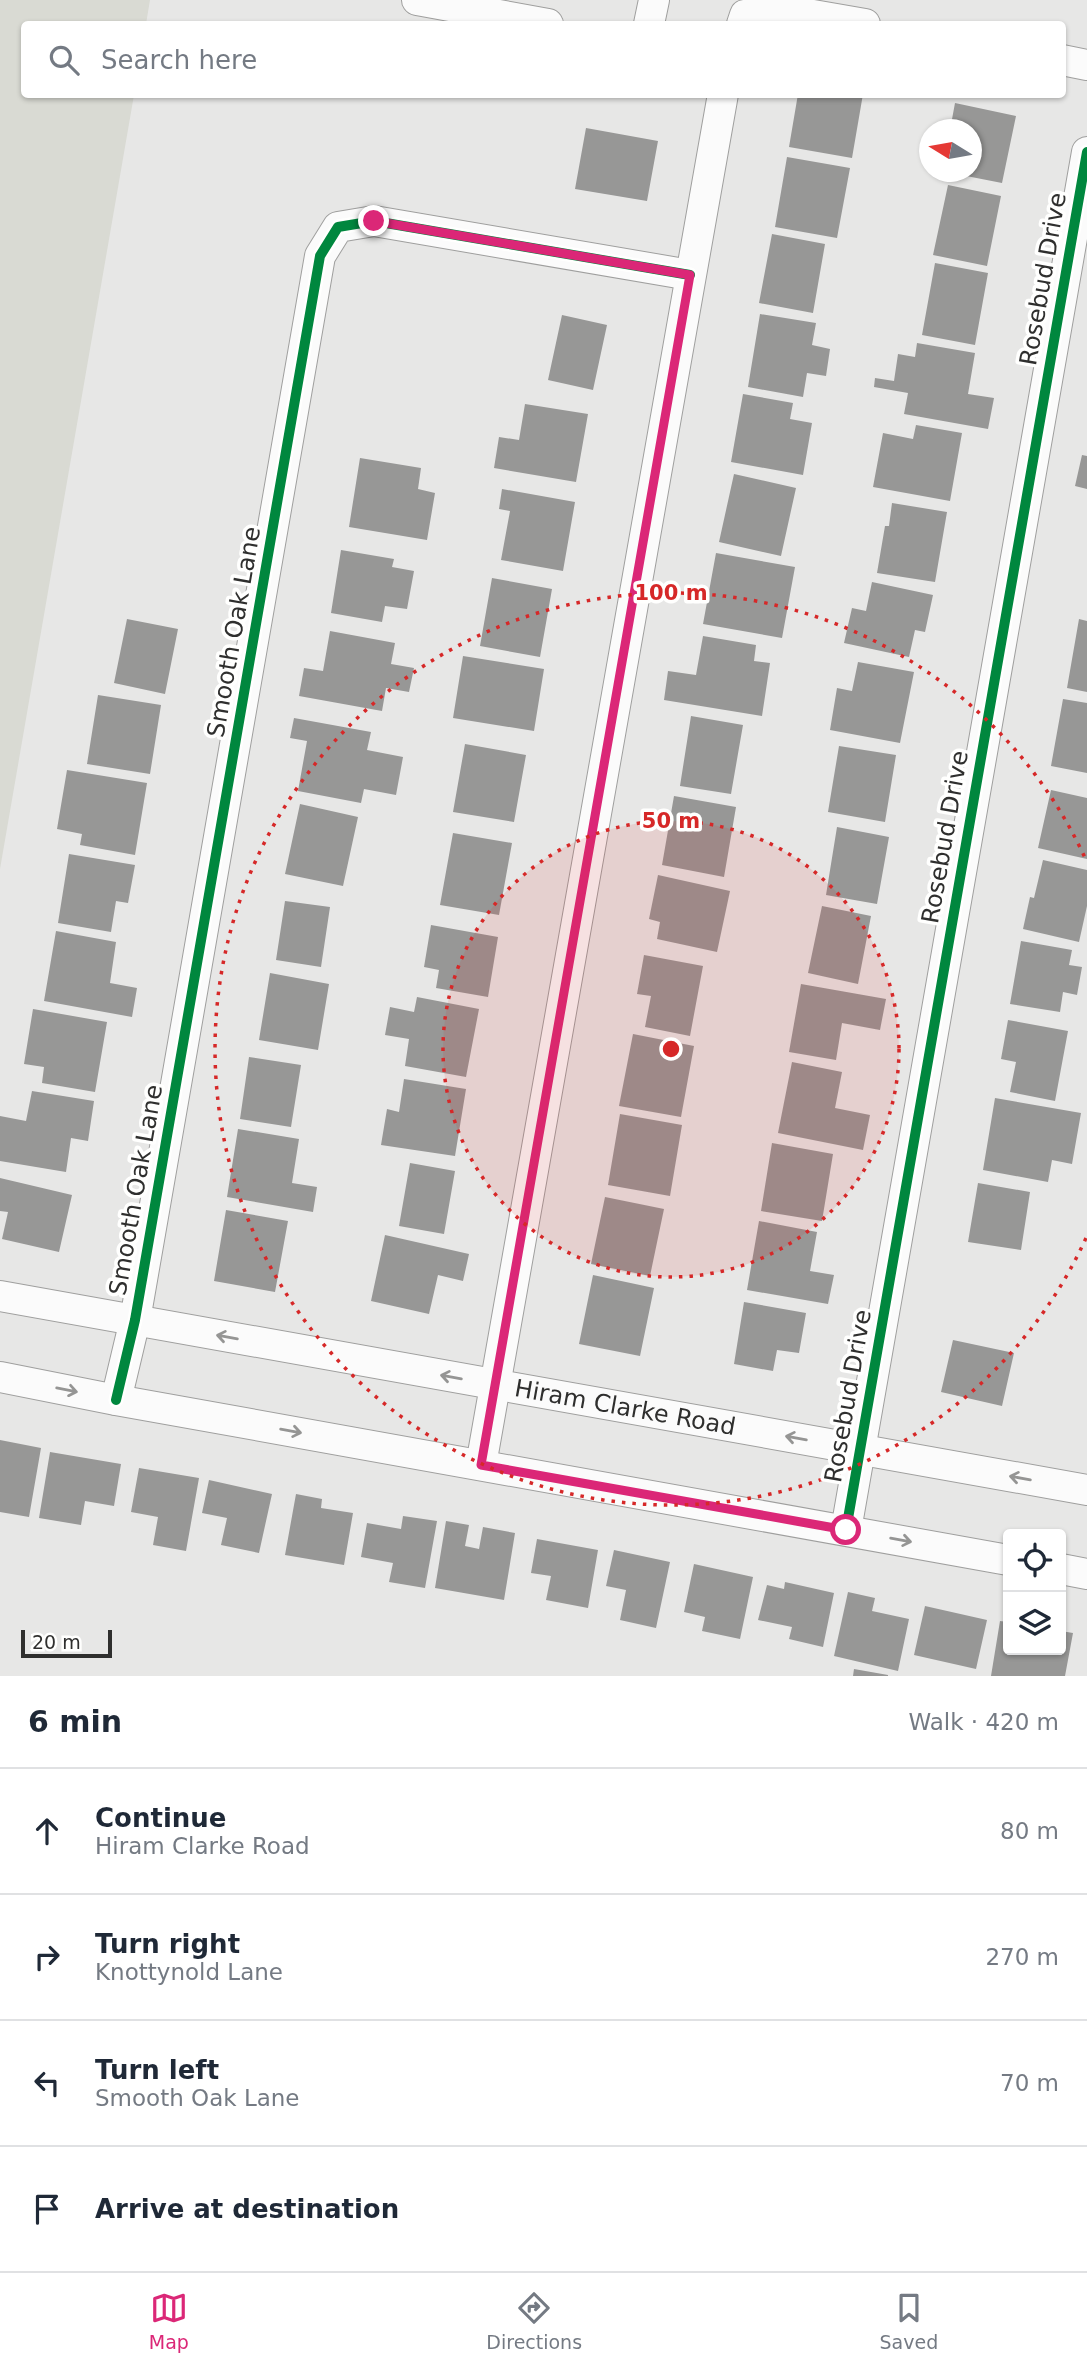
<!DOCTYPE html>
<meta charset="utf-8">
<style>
:root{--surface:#fff;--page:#f6f6f7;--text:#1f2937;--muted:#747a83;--line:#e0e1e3;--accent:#db2777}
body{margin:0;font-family:"DejaVu Sans",sans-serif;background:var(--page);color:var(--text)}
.controls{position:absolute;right:21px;bottom:21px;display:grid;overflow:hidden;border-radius:7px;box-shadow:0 2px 5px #0004}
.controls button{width:63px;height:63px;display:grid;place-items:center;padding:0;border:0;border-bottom:2px solid var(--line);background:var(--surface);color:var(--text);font:35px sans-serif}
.compass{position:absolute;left:919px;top:119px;width:63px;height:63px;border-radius:50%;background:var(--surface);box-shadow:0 2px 5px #0004;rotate:281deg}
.scale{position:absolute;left:21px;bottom:18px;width:91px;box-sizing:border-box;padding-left:7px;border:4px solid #2f2f2e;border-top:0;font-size:19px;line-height:24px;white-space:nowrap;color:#2f2f2e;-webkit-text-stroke:5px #fffffe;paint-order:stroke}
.stop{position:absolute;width:21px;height:21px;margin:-16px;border:5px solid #db2777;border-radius:50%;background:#fff}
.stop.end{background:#db2777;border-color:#fff;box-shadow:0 2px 7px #0008}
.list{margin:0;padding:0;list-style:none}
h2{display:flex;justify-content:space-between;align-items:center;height:91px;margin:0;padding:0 28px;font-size:30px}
h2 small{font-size:23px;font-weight:400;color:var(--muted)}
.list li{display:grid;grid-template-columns:46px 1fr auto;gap:21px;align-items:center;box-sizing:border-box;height:126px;padding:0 28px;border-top:2px solid var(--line)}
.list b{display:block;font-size:26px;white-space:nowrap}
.list p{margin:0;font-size:23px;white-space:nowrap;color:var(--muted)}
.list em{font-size:23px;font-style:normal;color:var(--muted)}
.icon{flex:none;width:38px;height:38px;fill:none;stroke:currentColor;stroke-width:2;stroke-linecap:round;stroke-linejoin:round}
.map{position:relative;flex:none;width:1087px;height:1676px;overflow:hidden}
.search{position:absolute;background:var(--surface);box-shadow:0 2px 5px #0004;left:21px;right:21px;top:21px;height:77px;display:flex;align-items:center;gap:18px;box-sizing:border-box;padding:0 24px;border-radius:7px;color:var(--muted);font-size:26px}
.sheet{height:595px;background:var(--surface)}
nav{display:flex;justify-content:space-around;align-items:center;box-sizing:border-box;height:98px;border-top:2px solid var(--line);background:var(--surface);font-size:19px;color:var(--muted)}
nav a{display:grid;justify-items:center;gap:4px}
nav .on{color:var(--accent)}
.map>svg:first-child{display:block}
</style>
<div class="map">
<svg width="1087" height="1676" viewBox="0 0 1087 1676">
<rect width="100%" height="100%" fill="#e7e7e6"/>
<path fill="#d9dad3" d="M 0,0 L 150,0 L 146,24 L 24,24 L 24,94 L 134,95 L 0,869 Z"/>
<path fill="#979796" d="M 798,94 L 863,94 L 852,158 L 789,147 Z
M 955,103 L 1016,116 L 1002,183 L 951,173 L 972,172 L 972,130 L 950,130 Z
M 586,128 L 658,141 L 647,201 L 575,189 Z
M 787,157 L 850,168 L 837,238 L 775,227 Z
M 948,185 L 1001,196 L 987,266 L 933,255 Z
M 772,234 L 825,244 L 813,313 L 759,303 Z
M 935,263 L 988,273 L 975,345 L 922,335 Z
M 760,314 L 816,323 L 812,345 L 830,349 L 826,376 L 807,373 L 803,397 L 748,387 Z
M 562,315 L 607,325 L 593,390 L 548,380 Z
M 917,343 L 975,353 L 968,394 L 994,398 L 988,429 L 904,414 L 908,393 L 874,387 L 875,378 L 894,381 L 898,354 L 915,357 Z
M 743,394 L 793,403 L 790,419 L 812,423 L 803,475 L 731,462 Z
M 525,404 L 588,414 L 576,482 L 494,468 L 499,437 L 519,440 Z
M 916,425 L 962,433 L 950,501 L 873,487 L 883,433 L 913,439 Z
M 1082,455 L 1087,456 L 1087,489 L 1075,486 Z
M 360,458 L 421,468 L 418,489 L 435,493 L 427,540 L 349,527 Z
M 734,474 L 796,488 L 781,556 L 719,542 Z
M 502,489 L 575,502 L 563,571 L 501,560 L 510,511 L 499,509 Z
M 892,503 L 947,512 L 935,582 L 877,573 L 885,526 L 889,526 Z
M 341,550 L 394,559 L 392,567 L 414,571 L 407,609 L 385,606 L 382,622 L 331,613 Z
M 716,553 L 795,567 L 782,638 L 703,624 Z
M 492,578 L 552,589 L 540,657 L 480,646 Z
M 872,582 L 933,595 L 925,632 L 915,630 L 909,657 L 844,643 L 852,608 L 866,611 Z
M 127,619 L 178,629 L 165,694 L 114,683 Z
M 1079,619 L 1087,621 L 1087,692 L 1067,688 Z
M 330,631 L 395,643 L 391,664 L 414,668 L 409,692 L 386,688 L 382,711 L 299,696 L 304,668 L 323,671 Z
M 703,636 L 756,645 L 754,661 L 770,663 L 762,716 L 664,700 L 668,671 L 696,675 Z
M 463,656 L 544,669 L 534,731 L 453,718 Z
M 858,662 L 914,672 L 900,743 L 830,730 L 837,688 L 852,691 Z
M 98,695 L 161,705 L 150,774 L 87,764 Z
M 1063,699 L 1087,703 L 1087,773 L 1051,766 Z
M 691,716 L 743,725 L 731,794 L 680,786 Z
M 294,718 L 371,732 L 367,750 L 403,757 L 396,795 L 364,789 L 361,803 L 298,791 L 307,741 L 290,738 Z
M 465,744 L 526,755 L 514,822 L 453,812 Z
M 839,746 L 896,755 L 885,822 L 828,812 Z
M 67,770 L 147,783 L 135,855 L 80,845 L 82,834 L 57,829 Z
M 1051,790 L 1087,798 L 1087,859 L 1038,848 Z
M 674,796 L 736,807 L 724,877 L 662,865 Z
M 300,804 L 358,817 L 343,886 L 285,874 Z
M 837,827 L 889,837 L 877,904 L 826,895 Z
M 453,833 L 512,843 L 499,915 L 440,905 Z
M 69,854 L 135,865 L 128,903 L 116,901 L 111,932 L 58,923 Z
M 1043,860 L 1087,870 L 1087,906 L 1079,942 L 1023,929 L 1030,897 L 1034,898 Z
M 658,875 L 730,891 L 717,952 L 657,939 L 660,922 L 649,919 Z
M 285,901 L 330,907 L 321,967 L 276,960 Z
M 822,906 L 871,916 L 858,984 L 808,973 Z
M 431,925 L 498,937 L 488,997 L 436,988 L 439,970 L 424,967 Z
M 56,931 L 116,942 L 110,983 L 137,988 L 132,1017 L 44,1001 Z
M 1021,941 L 1072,950 L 1069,965 L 1082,967 L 1077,995 L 1063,992 L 1060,1012 L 1010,1004 Z
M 644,955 L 703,966 L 690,1036 L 645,1027 L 651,996 L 637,994 Z
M 270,973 L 329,984 L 318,1050 L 259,1040 Z
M 801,984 L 886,999 L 880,1030 L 842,1023 L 836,1060 L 789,1052 Z
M 417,997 L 479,1009 L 466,1077 L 405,1066 L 409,1039 L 385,1035 L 390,1007 L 414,1012 Z
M 33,1009 L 107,1022 L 95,1092 L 42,1083 L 44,1067 L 24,1064 Z
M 1008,1020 L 1068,1031 L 1055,1101 L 1010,1092 L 1016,1062 L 1001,1059 Z
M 633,1034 L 694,1046 L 681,1117 L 619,1106 Z
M 249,1057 L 301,1065 L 291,1127 L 240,1119 Z
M 792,1062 L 842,1072 L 835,1108 L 870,1115 L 863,1150 L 778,1133 Z
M 404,1079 L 466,1089 L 455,1156 L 381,1145 L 387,1109 L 399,1112 Z
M 32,1091 L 94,1101 L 88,1141 L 71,1138 L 66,1172 L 0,1161 L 0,1116 L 26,1121 Z
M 995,1098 L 1081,1113 L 1072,1164 L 1052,1160 L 1048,1182 L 983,1170 Z
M 620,1114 L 682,1125 L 670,1196 L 608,1185 Z
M 238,1129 L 299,1139 L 292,1183 L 317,1187 L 313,1212 L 227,1197 Z
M 772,1143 L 833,1154 L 822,1221 L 761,1211 Z
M 410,1163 L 455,1171 L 444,1234 L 399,1226 Z
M 0,1178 L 72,1195 L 59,1252 L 2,1239 L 8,1212 L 0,1211 Z
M 978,1183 L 1030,1192 L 1021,1250 L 968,1242 Z
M 605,1197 L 664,1209 L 650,1276 L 591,1264 Z
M 226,1210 L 288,1221 L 275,1292 L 214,1281 Z
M 759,1221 L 817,1232 L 810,1271 L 834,1275 L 828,1304 L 747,1290 Z
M 385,1235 L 469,1254 L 463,1281 L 438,1275 L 429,1314 L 371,1301 Z
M 593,1275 L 654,1288 L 640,1356 L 579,1344 Z
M 744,1302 L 806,1313 L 799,1353 L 777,1350 L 773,1371 L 734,1364 Z
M 953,1340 L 1014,1353 L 1002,1406 L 941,1392 Z
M 0,1440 L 41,1448 L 29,1517 L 0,1512 Z
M 50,1452 L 121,1464 L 114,1506 L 85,1501 L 81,1525 L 39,1518 Z
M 139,1468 L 199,1478 L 186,1551 L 153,1545 L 158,1517 L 131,1512 Z
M 209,1480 L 272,1494 L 259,1553 L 221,1545 L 227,1518 L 202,1513 Z
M 296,1494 L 322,1499 L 321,1508 L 353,1513 L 344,1565 L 285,1555 Z
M 403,1516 L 437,1521 L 425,1588 L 389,1582 L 393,1563 L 361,1557 L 367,1523 L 401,1529 Z
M 446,1521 L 469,1525 L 465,1546 L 479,1549 L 483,1527 L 515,1533 L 504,1600 L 435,1588 Z
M 537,1539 L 598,1550 L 588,1608 L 546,1600 L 551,1576 L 531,1573 Z
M 614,1550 L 670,1562 L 656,1628 L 620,1620 L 626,1590 L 606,1586 Z
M 694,1564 L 753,1577 L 740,1639 L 702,1631 L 705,1617 L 684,1612 Z
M 785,1582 L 834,1593 L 823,1647 L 789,1639 L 792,1627 L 758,1620 L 767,1585 L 784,1589 Z
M 848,1592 L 875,1598 L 872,1611 L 909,1619 L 898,1671 L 834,1656 Z
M 925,1606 L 987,1620 L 976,1669 L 914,1655 Z
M 1000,1621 L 1008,1622 L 1008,1650 L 1061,1650 L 1061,1631 L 1073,1633 L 1065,1676 L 991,1676 Z
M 854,1669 L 888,1675 L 888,1676 L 853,1676 Z"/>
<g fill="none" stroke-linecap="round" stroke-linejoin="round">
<g stroke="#9f9f9e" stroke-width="32">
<g id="minor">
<path d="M 417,0 L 548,24"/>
<path d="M 649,24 L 654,0"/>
<path d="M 742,24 L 745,15 L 784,10 L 865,24"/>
<path d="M 1062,60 L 1087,65"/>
<path id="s1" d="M 0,1296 L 1087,1490"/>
<path d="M 0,1377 L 116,1400 L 1008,1560"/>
<path d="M 116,1400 L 135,1320 L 320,256 L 338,227 L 374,221 L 690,275"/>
<path d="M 481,1465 L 723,94"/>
<path d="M 846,1530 L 1087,152"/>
<path d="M 1061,1569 L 1087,1574"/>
</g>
</g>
<use href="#minor" stroke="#fbfbfb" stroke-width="30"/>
<g stroke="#fffffe" stroke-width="15">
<path id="cycleway" d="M 116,1400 L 135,1320 L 320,256 L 338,227 L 374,221 L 690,275
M 846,1530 L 1087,152"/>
</g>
<use href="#cycleway" stroke="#00873e" stroke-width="10"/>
</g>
<defs><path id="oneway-shaft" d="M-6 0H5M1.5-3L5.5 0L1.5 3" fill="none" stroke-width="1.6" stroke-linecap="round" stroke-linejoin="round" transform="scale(1.75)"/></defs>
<g stroke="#959594">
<use href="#oneway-shaft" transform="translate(227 1337) rotate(-170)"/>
<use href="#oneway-shaft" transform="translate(451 1377) rotate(-170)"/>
<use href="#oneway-shaft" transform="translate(67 1390) rotate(11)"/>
<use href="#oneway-shaft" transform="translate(291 1431) rotate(10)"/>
<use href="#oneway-shaft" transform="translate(796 1438) rotate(-170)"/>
<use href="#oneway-shaft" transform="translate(1020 1478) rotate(-170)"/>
<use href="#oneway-shaft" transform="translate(901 1540) rotate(10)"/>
</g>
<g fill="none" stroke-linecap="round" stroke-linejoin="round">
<path stroke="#db2777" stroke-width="9" d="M 374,221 L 690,275 L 481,1465 L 846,1530"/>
</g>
<circle cx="671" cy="1049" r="228" fill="#d62828" fill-opacity=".12"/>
<g fill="none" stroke="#d62828" stroke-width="3.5" stroke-dasharray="3.5 7">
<circle cx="671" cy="1049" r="228"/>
<path d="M1086 1238A456 456 0 1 1 1086 860"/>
</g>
<g text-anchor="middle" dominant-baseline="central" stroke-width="7" stroke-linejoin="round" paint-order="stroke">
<g font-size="24" fill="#2f2f2e" stroke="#fffffe">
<text transform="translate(1043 279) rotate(-80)">Rosebud Drive</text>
<text transform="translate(234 632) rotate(-80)">Smooth Oak Lane</text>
<text transform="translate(945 837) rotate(-80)">Rosebud Drive</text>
<text transform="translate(136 1190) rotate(-80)">Smooth Oak Lane</text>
<text transform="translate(848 1396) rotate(-80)">Rosebud Drive</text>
<text stroke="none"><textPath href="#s1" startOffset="635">Hiram Clarke Road</textPath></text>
</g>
</g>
<circle cx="671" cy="1049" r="10" fill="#d62828" stroke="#fffffe" stroke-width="3.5"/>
<g font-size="21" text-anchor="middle" font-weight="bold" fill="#d62828" stroke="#fffffe" stroke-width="7" stroke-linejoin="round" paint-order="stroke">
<text x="671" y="600">100 m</text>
<text x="671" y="828">50 m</text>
</g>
</svg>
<div class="controls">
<button><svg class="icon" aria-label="locate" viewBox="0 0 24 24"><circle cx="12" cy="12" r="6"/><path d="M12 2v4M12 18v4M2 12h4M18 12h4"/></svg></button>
<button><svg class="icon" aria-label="layers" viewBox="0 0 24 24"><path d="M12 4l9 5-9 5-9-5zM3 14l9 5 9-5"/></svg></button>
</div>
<svg class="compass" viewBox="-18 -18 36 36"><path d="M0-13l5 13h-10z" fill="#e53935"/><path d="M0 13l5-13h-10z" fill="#747a83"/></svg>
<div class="scale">20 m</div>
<div class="stop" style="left:846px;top:1530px"></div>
<div class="stop end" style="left:374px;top:221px"></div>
<div class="search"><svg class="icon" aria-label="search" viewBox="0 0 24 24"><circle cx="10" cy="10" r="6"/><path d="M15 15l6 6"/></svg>Search here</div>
</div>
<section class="sheet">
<h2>6 min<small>Walk · 420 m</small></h2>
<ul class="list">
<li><svg class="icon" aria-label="ahead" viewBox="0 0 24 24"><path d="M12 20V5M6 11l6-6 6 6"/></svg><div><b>Continue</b><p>Hiram Clarke Road</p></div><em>80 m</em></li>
<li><svg class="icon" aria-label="right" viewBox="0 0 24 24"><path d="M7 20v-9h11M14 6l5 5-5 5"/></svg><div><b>Turn right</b><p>Knottynold Lane</p></div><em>270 m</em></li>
<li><svg class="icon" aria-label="left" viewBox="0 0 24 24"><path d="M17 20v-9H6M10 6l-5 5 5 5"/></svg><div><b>Turn left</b><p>Smooth Oak Lane</p></div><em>70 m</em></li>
<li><svg class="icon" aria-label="arrive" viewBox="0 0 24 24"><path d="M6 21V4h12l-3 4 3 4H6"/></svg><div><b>Arrive at destination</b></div></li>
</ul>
</section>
<nav>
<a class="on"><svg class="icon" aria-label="map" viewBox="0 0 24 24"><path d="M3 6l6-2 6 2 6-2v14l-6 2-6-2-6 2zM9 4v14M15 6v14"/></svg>Map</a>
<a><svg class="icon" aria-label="directions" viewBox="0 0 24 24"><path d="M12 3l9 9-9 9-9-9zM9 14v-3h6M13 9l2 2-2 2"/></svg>Directions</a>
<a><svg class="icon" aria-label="saved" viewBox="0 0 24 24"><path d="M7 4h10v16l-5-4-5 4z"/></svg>Saved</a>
</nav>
